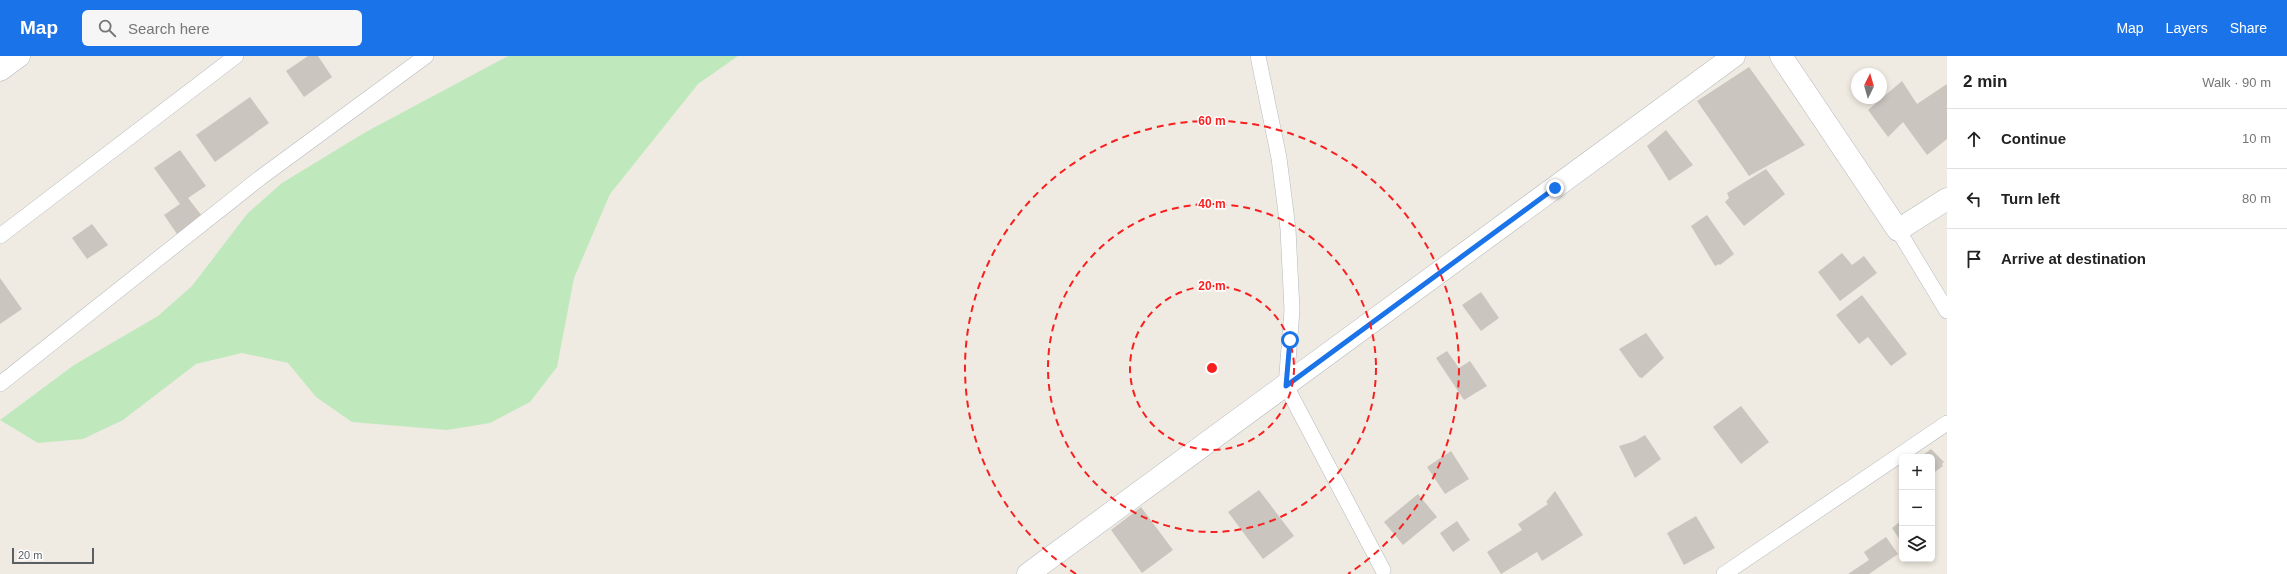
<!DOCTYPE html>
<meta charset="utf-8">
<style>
:root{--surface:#fff;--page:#f6f6f6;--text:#222;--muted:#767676;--line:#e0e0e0;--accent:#1a73e8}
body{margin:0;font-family:Arial,sans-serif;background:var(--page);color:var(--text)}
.controls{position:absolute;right:12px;bottom:12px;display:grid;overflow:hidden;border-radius:6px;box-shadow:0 2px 6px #0003}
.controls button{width:36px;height:36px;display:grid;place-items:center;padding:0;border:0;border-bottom:1px solid var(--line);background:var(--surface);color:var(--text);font:20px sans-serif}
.compass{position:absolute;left:1851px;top:12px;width:36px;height:36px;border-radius:50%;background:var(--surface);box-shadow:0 2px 6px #0003;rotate:5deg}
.scale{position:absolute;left:12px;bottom:10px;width:82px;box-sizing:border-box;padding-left:4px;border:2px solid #5a5f64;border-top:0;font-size:11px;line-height:14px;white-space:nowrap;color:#5a5f64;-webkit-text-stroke:3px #fff;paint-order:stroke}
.stop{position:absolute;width:12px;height:12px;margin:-9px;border:3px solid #1a73e8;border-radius:50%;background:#fff}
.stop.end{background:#1a73e8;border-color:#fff;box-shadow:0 1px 4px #0008}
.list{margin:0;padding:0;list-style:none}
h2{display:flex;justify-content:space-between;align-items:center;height:52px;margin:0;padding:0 16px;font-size:17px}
h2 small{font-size:13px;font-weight:400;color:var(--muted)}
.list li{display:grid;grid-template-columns:26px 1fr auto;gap:12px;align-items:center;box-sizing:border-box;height:60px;padding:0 16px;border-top:1px solid var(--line)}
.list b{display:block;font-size:15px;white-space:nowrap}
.list em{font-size:13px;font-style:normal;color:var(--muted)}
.icon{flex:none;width:22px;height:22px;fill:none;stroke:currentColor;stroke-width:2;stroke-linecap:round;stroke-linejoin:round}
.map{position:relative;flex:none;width:1947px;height:518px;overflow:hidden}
header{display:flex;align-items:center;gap:24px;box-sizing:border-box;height:56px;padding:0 20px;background:var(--accent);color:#fff}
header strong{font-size:19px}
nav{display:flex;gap:22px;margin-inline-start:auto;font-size:14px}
.search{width:280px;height:36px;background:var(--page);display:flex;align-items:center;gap:10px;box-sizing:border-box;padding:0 14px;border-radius:6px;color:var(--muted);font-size:15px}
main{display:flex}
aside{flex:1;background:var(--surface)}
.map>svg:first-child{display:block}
</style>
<header>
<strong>Map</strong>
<div class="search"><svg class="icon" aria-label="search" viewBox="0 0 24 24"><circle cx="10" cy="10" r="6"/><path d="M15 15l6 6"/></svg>Search here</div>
<nav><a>Map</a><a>Layers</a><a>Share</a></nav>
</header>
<main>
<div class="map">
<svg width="1947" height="518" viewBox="0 0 1947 518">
<rect width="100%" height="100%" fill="#efebe2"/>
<path fill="#bfe9bc" d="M 508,0 L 738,0 L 698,28 L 610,138 L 574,222 L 557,311 L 530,346 L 490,367 L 447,374 L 352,366 L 316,341 L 288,307 L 242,297 L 196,308 L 123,364 L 83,383 L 38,387 L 0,364 L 74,309 L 158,260 L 192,230 L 247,158 L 282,127 L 364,77 Z"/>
<path fill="#cac5bf" d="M 308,0 L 318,0 L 332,21 L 304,41 L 286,15 Z
M 1749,11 L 1805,89 L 1749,120 L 1697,45 Z
M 1902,25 L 1917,48 L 1947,28 L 1947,83 L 1927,99 L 1903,66 L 1888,81 L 1868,54 Z
M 250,41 L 269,67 L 215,106 L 196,79 Z
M 1666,74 L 1693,109 L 1669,125 L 1647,90 Z
M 180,94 L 206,130 L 188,142 L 202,160 L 177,178 L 164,159 L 180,148 L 154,112 Z
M 1766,113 L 1785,138 L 1744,170 L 1725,146 L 1729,142 L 1727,137 Z
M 1707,159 L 1734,198 L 1720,209 L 1719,208 L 1715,210 L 1691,170 Z
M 92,168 L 108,189 L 87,203 L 72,182 Z
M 1842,197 L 1852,209 L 1864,200 L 1877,217 L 1840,245 L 1818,216 Z
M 0,222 L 22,253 L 0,268 Z
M 1481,236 L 1499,262 L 1481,275 L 1462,249 Z
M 1862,239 L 1907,298 L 1891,310 L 1868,281 L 1859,288 L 1836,259 Z
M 1646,277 L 1664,302 L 1642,322 L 1639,321 L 1619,293 Z
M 1447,295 L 1459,312 L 1470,305 L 1487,330 L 1464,344 L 1436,302 Z
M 1741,350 L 1769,386 L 1741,408 L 1713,371 Z
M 1645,379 L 1661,403 L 1635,422 L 1619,390 L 1635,385 Z
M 1931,393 L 1944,406 L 1942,408 L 1943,410 L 1932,418 L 1932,401 L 1920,401 Z
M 1451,395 L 1469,423 L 1445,438 L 1427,411 Z
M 1259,434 L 1294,480 L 1263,503 L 1228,456 Z
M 1555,435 L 1583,479 L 1542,505 L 1537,496 L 1501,518 L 1487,496 L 1522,474 L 1518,468 L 1548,448 L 1546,446 Z
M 1418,438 L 1437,461 L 1403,489 L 1384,466 Z
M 1141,451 L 1173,494 L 1142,517 L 1111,474 Z
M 1696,460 L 1715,492 L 1684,509 L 1667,477 Z
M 1902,464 L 1902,487 L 1892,472 Z
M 1457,465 L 1470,484 L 1453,496 L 1440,477 Z
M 1886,481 L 1898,498 L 1869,518 L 1848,518 L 1869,504 L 1864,496 Z"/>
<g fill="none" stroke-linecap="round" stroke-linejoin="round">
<g stroke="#b5b9be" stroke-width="16">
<path id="service" d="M 1258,0 L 1279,102 L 1288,173 L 1292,254 L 1286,330 L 1383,514
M 1898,174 L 1947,255
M 0,180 L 236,0
M 0,328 L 260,122 L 426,0
M 1724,518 L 1947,367"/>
</g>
<g stroke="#b5b9be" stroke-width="23">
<path id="minor" d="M 1781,0 L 1898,174 L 1947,143
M 0,14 L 19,0
M 1028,518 L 1734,0"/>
</g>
<use href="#service" stroke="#fff" stroke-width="15"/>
<use href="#minor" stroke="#fff" stroke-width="22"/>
</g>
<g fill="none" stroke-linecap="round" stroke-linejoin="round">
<path stroke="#1a73e8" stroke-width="5" d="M 1290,284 L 1286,330 L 1555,132"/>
</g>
<g fill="none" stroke="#f81f1e" stroke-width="2" stroke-dasharray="7 5">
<circle cx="1212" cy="312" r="82"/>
<circle cx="1212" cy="312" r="164"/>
<path d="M1076 518A247 247 0 1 1 1348 518"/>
</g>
<circle cx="1212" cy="312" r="6" fill="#f81f1e" stroke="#fff" stroke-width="2"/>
<g font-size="12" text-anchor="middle" font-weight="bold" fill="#f81f1e" stroke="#fff" stroke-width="3" stroke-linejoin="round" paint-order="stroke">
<text x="1212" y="69">60 m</text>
<text x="1212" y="152">40 m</text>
<text x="1212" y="234">20 m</text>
</g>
</svg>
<div class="controls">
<button>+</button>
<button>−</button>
<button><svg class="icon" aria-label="layers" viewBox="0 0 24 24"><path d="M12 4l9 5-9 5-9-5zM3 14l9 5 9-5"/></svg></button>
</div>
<svg class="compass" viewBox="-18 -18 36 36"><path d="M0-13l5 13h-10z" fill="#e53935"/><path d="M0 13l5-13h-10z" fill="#767676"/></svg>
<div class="scale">20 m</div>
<div class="stop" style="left:1290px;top:284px"></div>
<div class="stop end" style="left:1555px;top:132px"></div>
</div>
<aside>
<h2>2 min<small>Walk · 90 m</small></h2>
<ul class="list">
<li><svg class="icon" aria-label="ahead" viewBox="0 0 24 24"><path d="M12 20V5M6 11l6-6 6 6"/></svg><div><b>Continue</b></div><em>10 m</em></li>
<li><svg class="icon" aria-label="left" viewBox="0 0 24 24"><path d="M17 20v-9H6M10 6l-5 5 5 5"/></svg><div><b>Turn left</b></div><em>80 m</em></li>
<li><svg class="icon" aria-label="arrive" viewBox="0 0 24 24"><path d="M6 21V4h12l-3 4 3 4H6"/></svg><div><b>Arrive at destination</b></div></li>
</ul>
</aside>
</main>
